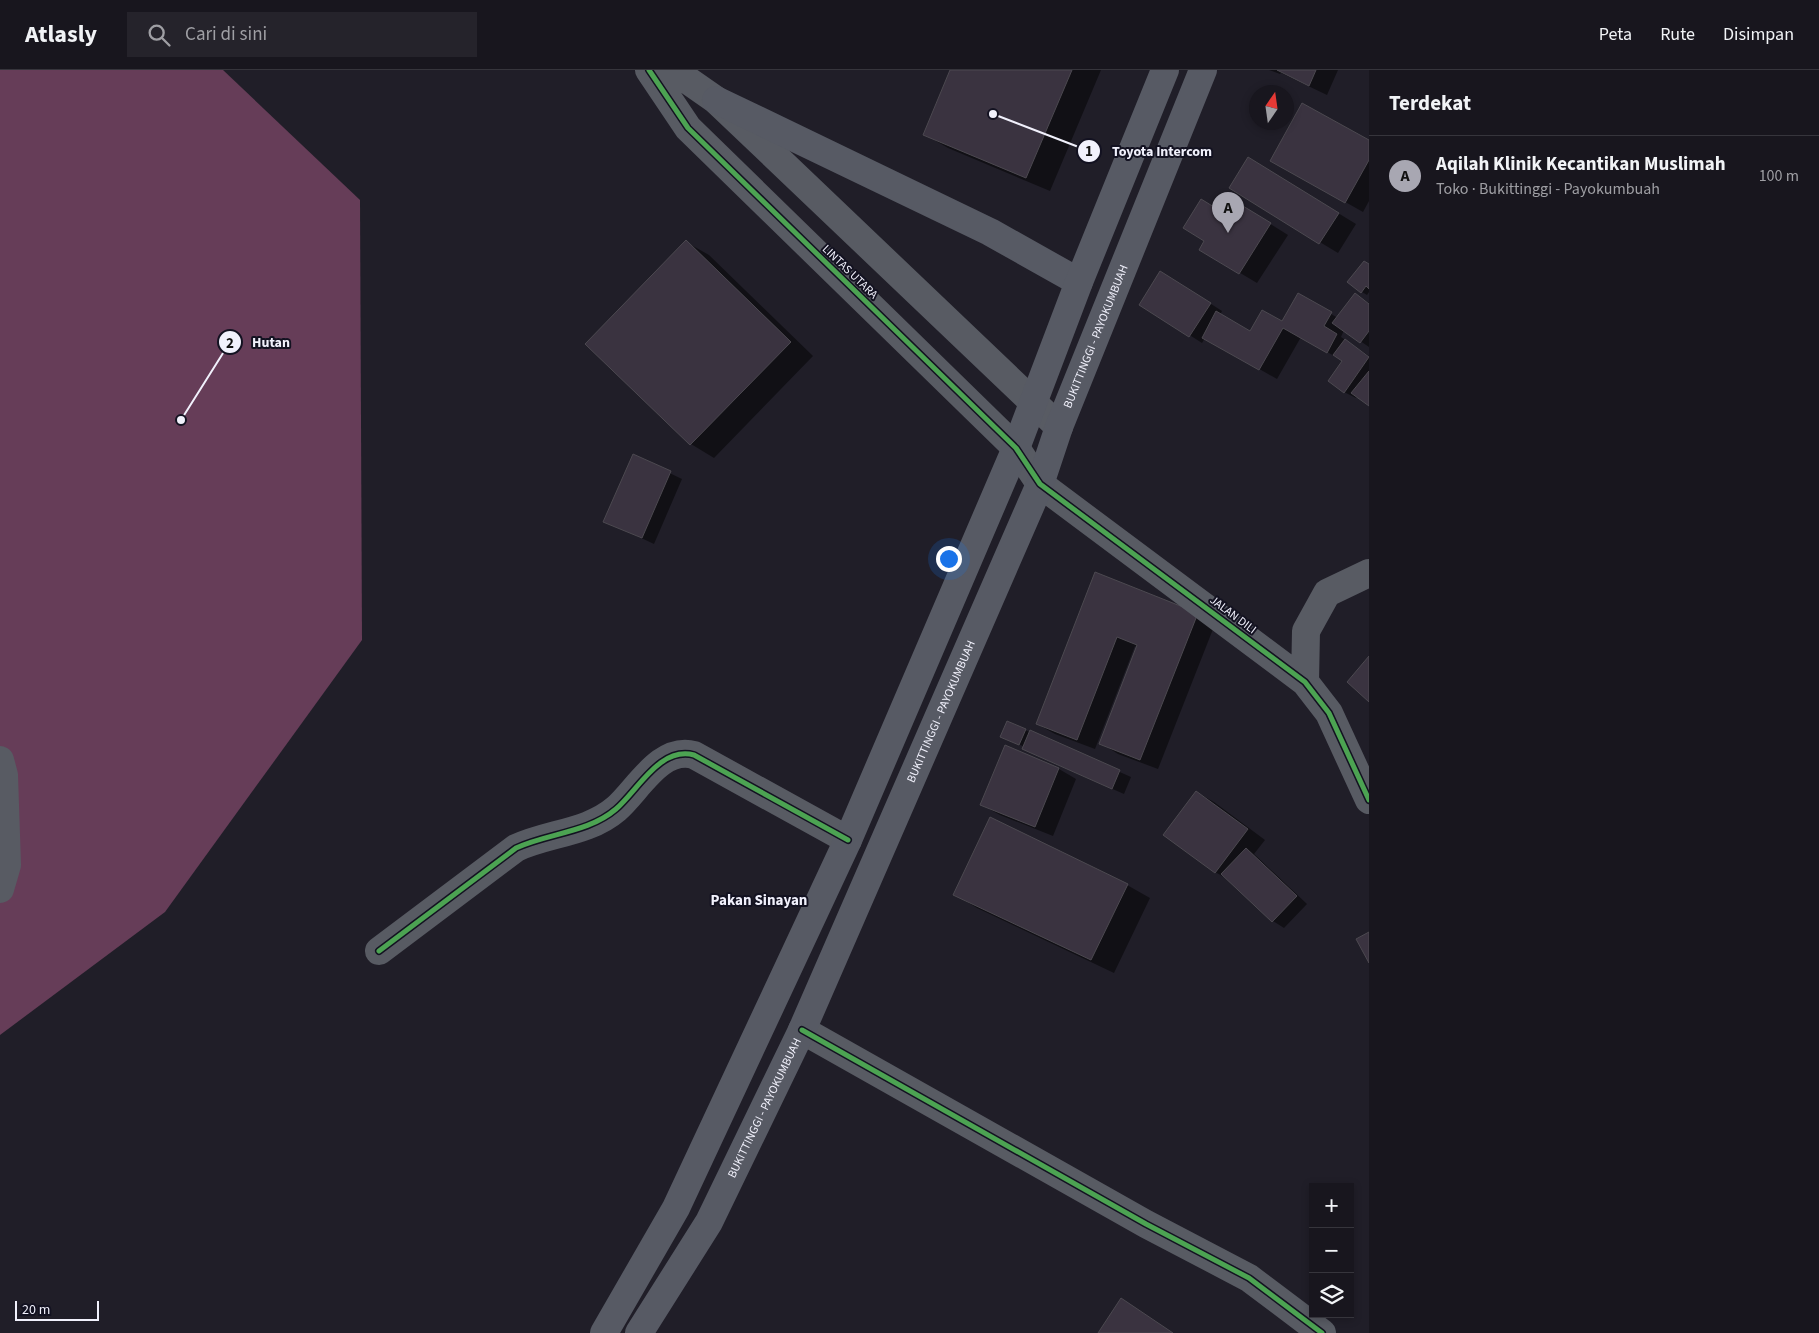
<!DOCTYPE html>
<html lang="id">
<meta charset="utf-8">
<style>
:root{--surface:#18161e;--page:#25232b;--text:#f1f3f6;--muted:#9f9fa4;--line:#36353c;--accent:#a8a7b2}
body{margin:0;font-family:"Source Sans 3",sans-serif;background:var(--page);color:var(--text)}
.controls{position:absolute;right:15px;bottom:15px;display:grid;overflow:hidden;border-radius:0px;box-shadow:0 2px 8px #0003}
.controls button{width:45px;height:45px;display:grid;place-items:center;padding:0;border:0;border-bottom:1px solid var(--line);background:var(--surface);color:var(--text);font:25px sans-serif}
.compass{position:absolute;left:1249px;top:15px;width:45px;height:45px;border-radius:50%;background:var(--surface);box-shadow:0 2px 8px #0003;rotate:13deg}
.scale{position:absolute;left:15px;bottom:12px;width:84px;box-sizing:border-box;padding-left:5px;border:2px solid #f1f1fc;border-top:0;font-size:14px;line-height:18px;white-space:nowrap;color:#f1f1fc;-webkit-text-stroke:4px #131221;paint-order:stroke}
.you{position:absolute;left:948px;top:488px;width:18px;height:18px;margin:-12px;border:4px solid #fff;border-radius:50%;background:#1a73e8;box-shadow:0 0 0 8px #1a73e833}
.badge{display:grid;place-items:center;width:32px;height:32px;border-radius:50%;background:var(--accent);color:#111;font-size:16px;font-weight:700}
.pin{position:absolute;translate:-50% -41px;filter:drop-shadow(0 1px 2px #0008)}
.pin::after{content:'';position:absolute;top:26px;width:18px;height:15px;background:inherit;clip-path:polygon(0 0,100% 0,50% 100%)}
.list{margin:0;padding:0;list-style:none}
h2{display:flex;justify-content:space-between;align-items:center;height:65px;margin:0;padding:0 20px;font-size:21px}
h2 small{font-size:16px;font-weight:400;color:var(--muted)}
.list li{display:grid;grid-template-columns:32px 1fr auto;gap:15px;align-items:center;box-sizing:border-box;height:80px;padding:0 20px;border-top:1px solid var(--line)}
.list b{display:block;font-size:19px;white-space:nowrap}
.list p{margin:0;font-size:16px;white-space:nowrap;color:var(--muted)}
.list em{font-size:16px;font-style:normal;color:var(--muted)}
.icon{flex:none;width:28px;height:28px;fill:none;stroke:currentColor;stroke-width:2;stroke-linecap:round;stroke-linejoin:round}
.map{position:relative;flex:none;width:1369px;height:1263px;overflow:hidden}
header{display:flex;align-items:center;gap:30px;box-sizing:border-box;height:70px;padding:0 25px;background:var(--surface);border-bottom:1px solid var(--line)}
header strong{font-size:24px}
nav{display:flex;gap:28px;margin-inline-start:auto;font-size:18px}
.search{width:350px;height:45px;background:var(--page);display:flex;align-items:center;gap:12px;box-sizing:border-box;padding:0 18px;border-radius:0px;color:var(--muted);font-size:19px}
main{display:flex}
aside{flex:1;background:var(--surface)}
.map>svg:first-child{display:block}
</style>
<header>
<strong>Atlasly</strong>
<div class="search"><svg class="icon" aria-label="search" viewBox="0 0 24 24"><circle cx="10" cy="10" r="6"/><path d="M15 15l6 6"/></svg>Cari di sini</div>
<nav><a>Peta</a><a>Rute</a><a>Disimpan</a></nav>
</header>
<main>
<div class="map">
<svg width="1369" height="1263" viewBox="0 0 1369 1263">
<rect width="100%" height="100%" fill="#201e28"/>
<path fill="#663d58" d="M 0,0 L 223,0 L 360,130 L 362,570 L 165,842 L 0,965 Z"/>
<path fill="#0007" d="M 951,0 L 1101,0 L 1050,121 L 948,78 L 924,64 Z
M 1269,0 L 1338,0 L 1327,25 L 1281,3 L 1280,4 Z
M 1369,72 L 1369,131 L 1363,142 L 1271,90 Z
M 1266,99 L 1356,154 L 1338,183 L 1230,118 Z
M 1214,138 L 1241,142 L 1261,148 L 1288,165 L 1257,213 L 1200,179 L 1206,170 Z
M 686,172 L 709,185 L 813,286 L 714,388 L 691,374 L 587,274 Z
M 1369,195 L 1369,222 L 1367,225 L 1362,222 Z
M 1172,209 L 1222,241 L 1220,245 L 1250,262 L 1282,253 L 1298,225 L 1338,248 L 1355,225 L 1367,232 L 1369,233 L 1369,277 L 1344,260 L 1341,267 L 1369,286 L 1369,335 L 1358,326 L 1356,328 L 1344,322 L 1343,291 L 1301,267 L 1277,309 L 1205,268 L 1202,273 L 1141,234 Z
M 634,386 L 682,409 L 654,474 L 605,451 Z
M 1095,504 L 1215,554 L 1158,699 L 1118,684 L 1101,673 L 1138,578 L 1135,576 L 1095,679 L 1055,664 L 1037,654 Z
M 1025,660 L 1131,707 L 1124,724 L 1035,685 L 1025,677 L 1007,669 Z
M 1006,677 L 1059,699 L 1076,709 L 1053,766 L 1000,745 L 982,735 Z
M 1196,722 L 1214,732 L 1265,770 L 1254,784 L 1307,834 L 1284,858 L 1273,851 L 1231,811 L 1215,802 Z
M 1127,815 L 1150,828 L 1114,903 L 977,838 L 954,824 Z"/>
<path fill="#3a3340" stroke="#4c4950" d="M 950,0 L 1072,0 L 1026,108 L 923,65 Z
M 1277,0 L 1316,0 L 1309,16 Z
M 1302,33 L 1369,70 L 1369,90 L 1345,133 L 1270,91 Z
M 1248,87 L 1339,143 L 1319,174 L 1229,118 Z
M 1220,128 L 1241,141 L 1243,136 L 1271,153 L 1239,204 L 1199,180 L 1204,171 L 1183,158 L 1201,129 L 1214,137 Z
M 686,170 L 791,272 L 690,375 L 585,274 Z
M 1364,191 L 1369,194 L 1369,219 L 1366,216 L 1361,223 L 1347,212 Z
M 1160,201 L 1211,233 L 1189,267 L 1139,235 Z
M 1298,223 L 1332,242 L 1324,256 L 1337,264 L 1327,283 L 1283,258 L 1259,300 L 1202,268 L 1216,241 L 1250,261 L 1262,240 L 1282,251 Z
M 1355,223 L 1369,234 L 1369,261 L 1360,273 L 1332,253 Z
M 1345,269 L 1369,287 L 1344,323 L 1328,311 L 1342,291 L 1333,285 Z
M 1369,301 L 1369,336 L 1351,323 Z
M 633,384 L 671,401 L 642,468 L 603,452 Z
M 1095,502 L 1198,543 L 1140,690 L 1099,674 L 1137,575 L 1117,567 L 1077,670 L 1036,654 Z
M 1369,586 L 1369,632 L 1347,612 Z
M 1007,651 L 1026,659 L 1019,675 L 1000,667 Z
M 1030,660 L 1120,700 L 1112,719 L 1022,679 Z
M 1005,675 L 1059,698 L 1035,757 L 980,735 Z
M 1196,721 L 1248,759 L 1215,803 L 1163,765 Z
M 990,747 L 1128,814 L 1091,890 L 953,825 Z
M 1246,778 L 1297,826 L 1272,852 L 1221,804 Z
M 1369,862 L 1369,893 L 1356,869 Z
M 1121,1228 L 1173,1263 L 1098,1263 Z"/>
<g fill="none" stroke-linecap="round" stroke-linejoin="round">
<path stroke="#585b63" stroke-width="28" d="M 649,0 L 688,58 L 1016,378 L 1040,414 L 1305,612 L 1329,643 L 1369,730
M 673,0 L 716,30 L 1059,357
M 1305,612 L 1306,561 L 1327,523 L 1369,503
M 0,690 L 4,705 L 7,795 L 0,819
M 379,881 L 516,778 C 548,763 588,763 616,739 C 638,720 660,676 694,685 L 848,770
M 802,960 L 1146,1154 L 1249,1208 L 1322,1263"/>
<g stroke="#575a64" stroke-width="28">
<path d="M 716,30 L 990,162 L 1079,212"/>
<path d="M 604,1263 L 676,1138 L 848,770 L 1016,378 L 1079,212 L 1165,0"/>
<path id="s1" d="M 639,1263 L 709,1152 L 802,960 L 1040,414 L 1059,357 L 1203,0"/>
</g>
<g stroke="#131221" stroke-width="8">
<path id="cycleway" d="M 649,0 L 688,58 L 1016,378 L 1040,414 L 1305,612 L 1329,643 L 1369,730
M 379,881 L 516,778 C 548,763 588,763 616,739 C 638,720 660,676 694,685 L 848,770
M 802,960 L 1146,1154 L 1249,1208 L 1322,1263"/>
</g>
<use href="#cycleway" stroke="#4ca352" stroke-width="5"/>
</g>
<g text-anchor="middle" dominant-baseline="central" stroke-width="4" stroke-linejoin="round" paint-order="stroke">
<g font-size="12" fill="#f1f1fc" stroke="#131221">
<text transform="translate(850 202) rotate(44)">LINTAS UTARA</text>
<text stroke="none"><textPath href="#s1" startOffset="1098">BUKITTINGGI - PAYOKUMBUAH</textPath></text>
<text transform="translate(1233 545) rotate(37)">JALAN DILI</text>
<text stroke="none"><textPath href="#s1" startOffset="692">BUKITTINGGI - PAYOKUMBUAH</textPath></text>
<text stroke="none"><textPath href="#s1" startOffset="258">BUKITTINGGI - PAYOKUMBUAH</textPath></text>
</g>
<g font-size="15" font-weight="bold" fill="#f1f1fc" stroke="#131221">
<text x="759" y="830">Pakan Sinayan</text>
</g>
</g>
<path fill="none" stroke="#f1f1fc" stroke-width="2" d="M993 44L1089 81M181 350L230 272"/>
<g fill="#f1f1fc" stroke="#131221" stroke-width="2">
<circle cx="993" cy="44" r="5"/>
<circle cx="181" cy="350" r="5"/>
<circle cx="1089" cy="81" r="12"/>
<circle cx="230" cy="272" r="12"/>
</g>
<g font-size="15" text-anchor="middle" font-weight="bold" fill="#111">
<text x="1089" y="86">1</text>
<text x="230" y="278">2</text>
</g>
<g font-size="14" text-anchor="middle" font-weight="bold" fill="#f1f1fc" stroke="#131221" stroke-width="4" stroke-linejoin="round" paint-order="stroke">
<text x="1162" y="86">Toyota Intercom</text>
<text x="271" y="277">Hutan</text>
</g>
</svg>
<div class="controls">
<button>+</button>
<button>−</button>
<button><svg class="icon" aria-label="layers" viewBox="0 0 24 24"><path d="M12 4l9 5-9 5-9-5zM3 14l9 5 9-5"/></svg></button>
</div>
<svg class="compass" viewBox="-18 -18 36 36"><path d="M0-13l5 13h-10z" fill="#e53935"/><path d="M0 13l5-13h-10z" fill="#9f9fa4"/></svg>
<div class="scale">20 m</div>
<div class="you"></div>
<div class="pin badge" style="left:1228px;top:163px">A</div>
</div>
<aside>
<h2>Terdekat<small></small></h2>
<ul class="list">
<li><span class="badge">A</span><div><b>Aqilah Klinik Kecantikan Muslimah</b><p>Toko · Bukittinggi - Payokumbuah</p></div><em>100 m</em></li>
</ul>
</aside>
</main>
